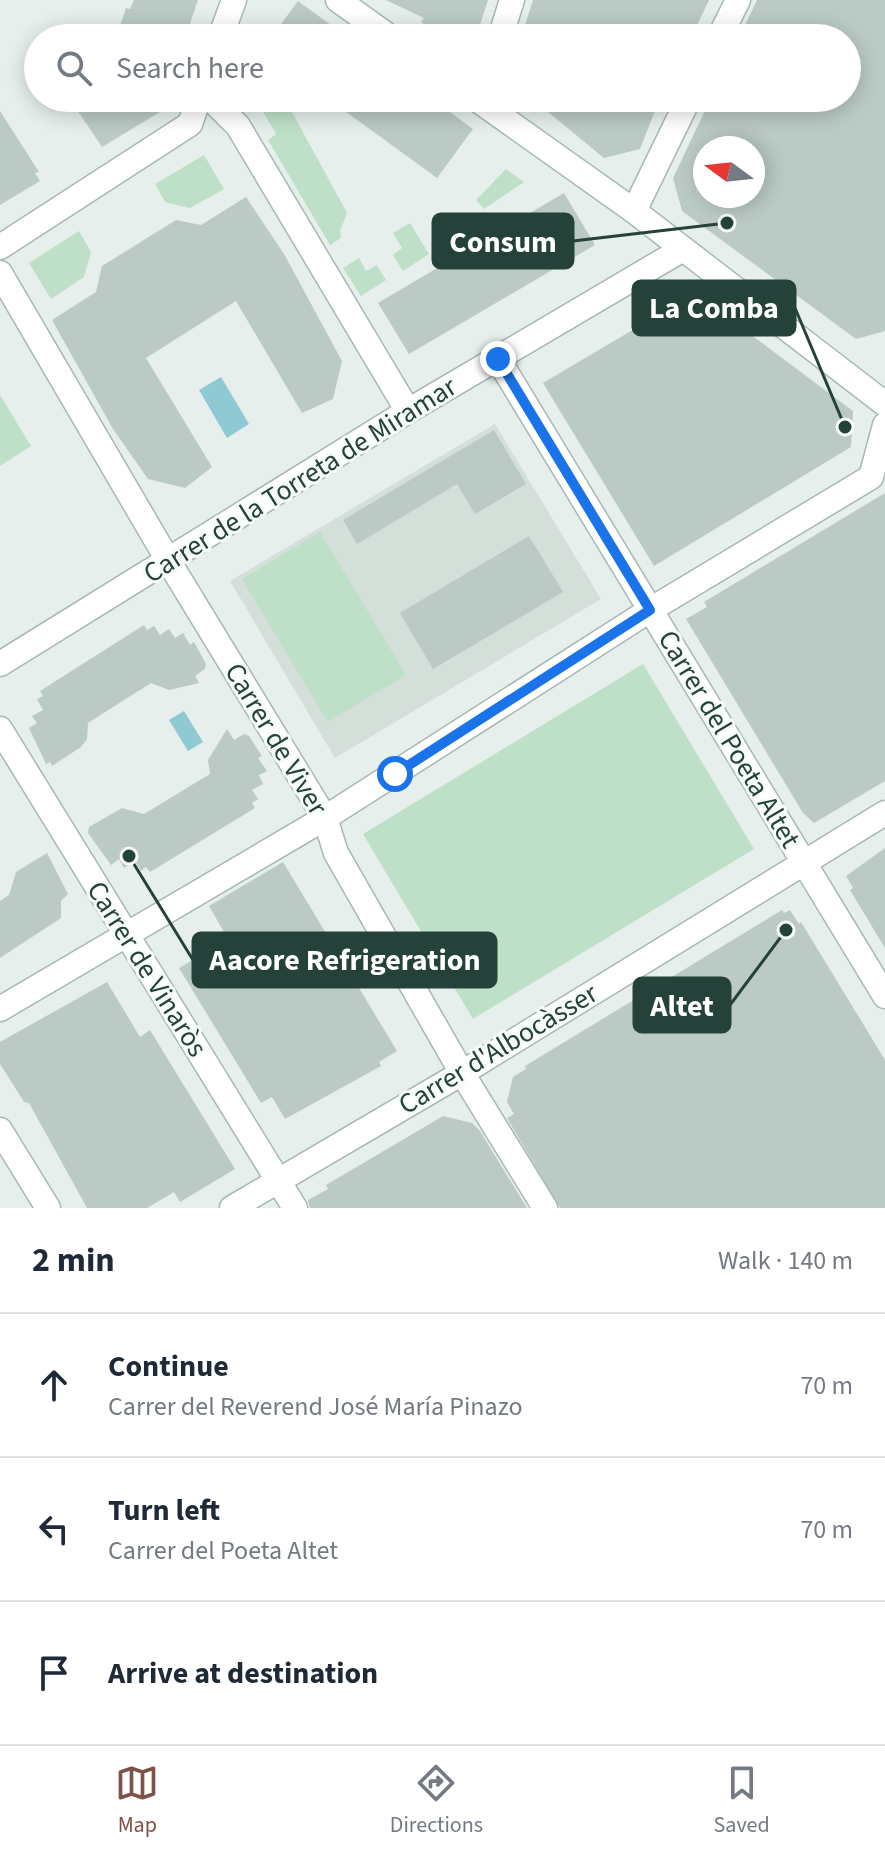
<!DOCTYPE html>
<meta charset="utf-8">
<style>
:root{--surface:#fff;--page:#f2f2f3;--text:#1f2937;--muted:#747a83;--line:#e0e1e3;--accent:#7f5249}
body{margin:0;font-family:"Source Sans 3",sans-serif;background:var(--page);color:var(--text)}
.compass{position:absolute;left:693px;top:136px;width:72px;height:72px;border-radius:50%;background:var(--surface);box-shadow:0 4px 20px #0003;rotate:285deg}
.stop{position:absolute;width:24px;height:24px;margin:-18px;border:6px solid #1a73e8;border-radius:50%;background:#fff}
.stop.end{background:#1a73e8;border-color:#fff;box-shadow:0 2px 8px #0008}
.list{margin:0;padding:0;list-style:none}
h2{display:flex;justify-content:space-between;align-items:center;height:104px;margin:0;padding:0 32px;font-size:34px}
h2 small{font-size:26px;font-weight:400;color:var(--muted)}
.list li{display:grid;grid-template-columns:52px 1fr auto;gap:24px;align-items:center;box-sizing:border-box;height:144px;padding:0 32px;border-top:2px solid var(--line)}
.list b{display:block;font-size:30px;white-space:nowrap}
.list p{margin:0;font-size:26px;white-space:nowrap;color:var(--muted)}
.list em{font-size:26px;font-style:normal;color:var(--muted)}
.icon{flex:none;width:44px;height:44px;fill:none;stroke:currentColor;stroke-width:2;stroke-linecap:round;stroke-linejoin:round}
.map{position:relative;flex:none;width:885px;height:1208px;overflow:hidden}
.search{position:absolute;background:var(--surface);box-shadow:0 4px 20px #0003;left:24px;right:24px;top:24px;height:88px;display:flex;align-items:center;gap:20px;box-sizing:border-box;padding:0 28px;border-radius:44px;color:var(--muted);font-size:30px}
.sheet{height:536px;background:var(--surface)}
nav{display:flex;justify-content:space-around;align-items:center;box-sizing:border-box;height:112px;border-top:2px solid var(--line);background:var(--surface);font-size:22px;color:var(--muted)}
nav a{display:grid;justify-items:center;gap:4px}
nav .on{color:var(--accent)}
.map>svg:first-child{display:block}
</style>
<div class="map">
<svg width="885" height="1208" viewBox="0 0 885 1208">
<rect width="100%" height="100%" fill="#e6efeb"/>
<path fill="#d4dfda" d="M 495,424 L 601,599 L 335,758 L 230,581 Z"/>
<path fill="#bfe0c8" d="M 255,98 L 286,101 L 347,213 L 340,231 L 341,238 L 330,245 L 268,140 L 276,134 Z
M 204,155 L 224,189 L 190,208 L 165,202 L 155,184 Z
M 506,169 L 524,182 L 484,209 L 476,200 Z
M 410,223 L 429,254 L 403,271 L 393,255 L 402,248 L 393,233 Z
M 79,231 L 91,252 L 84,277 L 51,299 L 29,263 Z
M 359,258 L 366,271 L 377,265 L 386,280 L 361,296 L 343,268 Z
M 0,395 L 31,446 L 0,466 Z
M 320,532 L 406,675 L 328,722 L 242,579 Z
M 643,664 L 754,849 L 473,1019 L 363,834 Z"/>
<path fill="#8ec9d4" d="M 221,377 L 249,424 L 227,438 L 199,390 Z
M 184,711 L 203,742 L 188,751 L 169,720 Z"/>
<path fill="#bbcac4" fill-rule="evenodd" d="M 134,0 L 198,0 L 185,38 L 116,38 L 126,8 L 130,9 Z
M 386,0 L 488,0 L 477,34 L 464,38 L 443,38 L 421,22 L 424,18 Z
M 533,0 L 709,0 L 691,38 L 521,38 Z
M 757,0 L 885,0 L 885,331 L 856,339 L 682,211 L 673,178 L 711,98 L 847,98 L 847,38 L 739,38 ZM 705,148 L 753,148 L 753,196 L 705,196 Z
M 298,1 L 349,38 L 271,38 Z
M 69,98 L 183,98 L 102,147 Z
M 327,98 L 431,98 L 473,129 L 437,178 Z
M 531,98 L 660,98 L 640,149 L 604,158 Z
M 0,111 L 39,172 L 35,173 L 40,181 L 0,205 Z
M 564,193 L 595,245 L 409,354 L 378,303 Z
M 246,197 L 284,254 L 342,361 L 333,399 L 302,413 L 236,301 L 146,358 L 212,467 L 185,488 L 148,479 L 113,429 L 52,320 L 96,292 L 102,266 L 176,220 L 201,225 Z
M 695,293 L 853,411 L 851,447 L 654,566 L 543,383 Z
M 494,430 L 526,484 L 475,514 L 457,484 L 357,544 L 343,520 Z
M 885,493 L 885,781 L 814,823 L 803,813 L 686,619 L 707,607 L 704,602 Z
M 529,536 L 563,592 L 433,669 L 400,613 Z
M 144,625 L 147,630 L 154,626 L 160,635 L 169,629 L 175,638 L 183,633 L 190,645 L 194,642 L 206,664 L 205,669 L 195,676 L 199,683 L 169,690 L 151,683 L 88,723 L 87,739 L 81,747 L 52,766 L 50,762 L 46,764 L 29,728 L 37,723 L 32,716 L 43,710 L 37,699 L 43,696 L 40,691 Z
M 227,729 L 234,740 L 244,734 L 249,736 L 262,756 L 258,758 L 267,771 L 259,775 L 263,784 L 252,790 L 258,799 L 252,803 L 255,808 L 150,872 L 146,867 L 141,871 L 135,861 L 124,868 L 119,859 L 111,865 L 88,833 L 89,827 L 122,808 L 144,814 L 210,774 L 208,760 Z
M 885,848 L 885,948 L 850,890 L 853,888 L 846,876 Z
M 47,853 L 68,894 L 61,901 L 61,918 L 0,958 L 0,901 L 9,895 L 16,872 Z
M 283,862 L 397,1051 L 379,1062 L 381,1066 L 285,1119 L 272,1097 L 261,1103 L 179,968 L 228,939 L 209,906 Z
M 782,910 L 784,913 L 790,910 L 799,924 L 801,922 L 885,1060 L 885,1208 L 560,1208 L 507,1118 L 514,1114 L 507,1102 L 513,1077 L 526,1069 L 525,1066 Z
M 107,982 L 140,1037 L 150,1030 L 235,1169 L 180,1202 L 174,1192 L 147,1208 L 87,1208 L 29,1103 L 24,1102 L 0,1064 L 0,1042 Z
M 443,1116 L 472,1123 L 480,1131 L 527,1208 L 310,1208 L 308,1200 L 328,1189 L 326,1185 Z"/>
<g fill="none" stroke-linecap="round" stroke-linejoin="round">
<g stroke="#a8b8b2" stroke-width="27">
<path id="street" d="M 220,38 L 234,0
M 500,38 L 512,0
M 719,38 L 738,0
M 210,98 L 238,126 L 408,411
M 634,211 L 689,98
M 0,247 L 190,124 L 199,98
M 0,273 L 169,562 L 325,818 L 336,853 L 462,1073 L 545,1208
M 498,359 L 885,996
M 0,664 L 408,411 L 683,249
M 0,729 L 295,1208
M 0,1009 L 325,818 L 650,610 L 871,477 L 885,425
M 0,1130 L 48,1208
M 232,1208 L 462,1073 L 885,813"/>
</g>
<g stroke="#a4bbb3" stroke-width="27">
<path id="secondary" d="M 338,0 L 391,38
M 475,98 L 634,211 L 885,404"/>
</g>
<use href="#street" stroke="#fff" stroke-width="24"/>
<use href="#secondary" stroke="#fff" stroke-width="24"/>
</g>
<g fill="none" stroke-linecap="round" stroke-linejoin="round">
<path stroke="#1a73e8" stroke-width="10" d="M 395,774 L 650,610 L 498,359"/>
</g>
<g text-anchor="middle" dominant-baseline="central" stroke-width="6" stroke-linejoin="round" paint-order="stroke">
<g font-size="28" fill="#24423a" stroke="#f7fbf9">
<text transform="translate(300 480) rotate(-32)">Carrer de la Torreta de Miramar</text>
<text transform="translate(276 739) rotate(59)">Carrer de Viver</text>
<text transform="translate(729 739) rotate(59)">Carrer del Poeta Altet</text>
<text transform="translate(147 969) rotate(58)">Carrer de Vinaròs</text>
<text transform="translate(498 1049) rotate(-31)">Carrer d'Albocàsser</text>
</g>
</g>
<path fill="none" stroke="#24423a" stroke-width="3" d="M727 223L573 241M845 427L795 308M129 856L193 960M786 930L730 1005"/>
<g fill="#24423a" stroke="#f7fbf9" stroke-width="3">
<circle cx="727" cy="223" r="8"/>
<circle cx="845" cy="427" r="8"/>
<circle cx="129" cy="856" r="8"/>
<circle cx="786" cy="930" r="8"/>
</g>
<g fill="#24423a" stroke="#24423a" stroke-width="3">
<rect x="433" y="214" width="140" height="54" rx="8"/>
<rect x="633" y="281" width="162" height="54" rx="8"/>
<rect x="193" y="933" width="303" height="54" rx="8"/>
<rect x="634" y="978" width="96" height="54" rx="8"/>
</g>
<g font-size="30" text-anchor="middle" font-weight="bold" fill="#fff">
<text x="503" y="252">Consum</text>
<text x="714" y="318">La Comba</text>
<text x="345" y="970">Aacore Refrigeration</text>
<text x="682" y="1016">Altet</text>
</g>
</svg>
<svg class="compass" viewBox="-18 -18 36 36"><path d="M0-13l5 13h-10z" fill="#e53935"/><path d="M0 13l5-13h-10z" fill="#747a83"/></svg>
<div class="stop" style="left:395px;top:774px"></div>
<div class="stop end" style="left:498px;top:359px"></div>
<div class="search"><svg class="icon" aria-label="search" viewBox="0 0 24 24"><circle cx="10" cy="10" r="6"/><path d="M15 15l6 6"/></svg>Search here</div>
</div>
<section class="sheet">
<h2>2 min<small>Walk · 140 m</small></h2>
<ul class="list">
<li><svg class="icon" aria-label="ahead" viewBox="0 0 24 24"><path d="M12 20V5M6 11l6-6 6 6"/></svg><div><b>Continue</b><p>Carrer del Reverend José María Pinazo</p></div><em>70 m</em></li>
<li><svg class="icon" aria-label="left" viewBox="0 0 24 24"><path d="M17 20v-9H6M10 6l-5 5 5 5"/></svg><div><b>Turn left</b><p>Carrer del Poeta Altet</p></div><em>70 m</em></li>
<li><svg class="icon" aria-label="arrive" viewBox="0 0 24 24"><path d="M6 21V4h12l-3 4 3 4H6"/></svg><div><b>Arrive at destination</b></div></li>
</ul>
</section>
<nav>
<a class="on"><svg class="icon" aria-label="map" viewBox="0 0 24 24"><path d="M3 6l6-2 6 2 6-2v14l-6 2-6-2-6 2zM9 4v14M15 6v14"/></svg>Map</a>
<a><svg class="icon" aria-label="directions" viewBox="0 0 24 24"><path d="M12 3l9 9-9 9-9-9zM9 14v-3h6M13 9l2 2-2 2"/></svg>Directions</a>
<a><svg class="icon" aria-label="saved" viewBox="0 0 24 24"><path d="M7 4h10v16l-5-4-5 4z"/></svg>Saved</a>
</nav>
